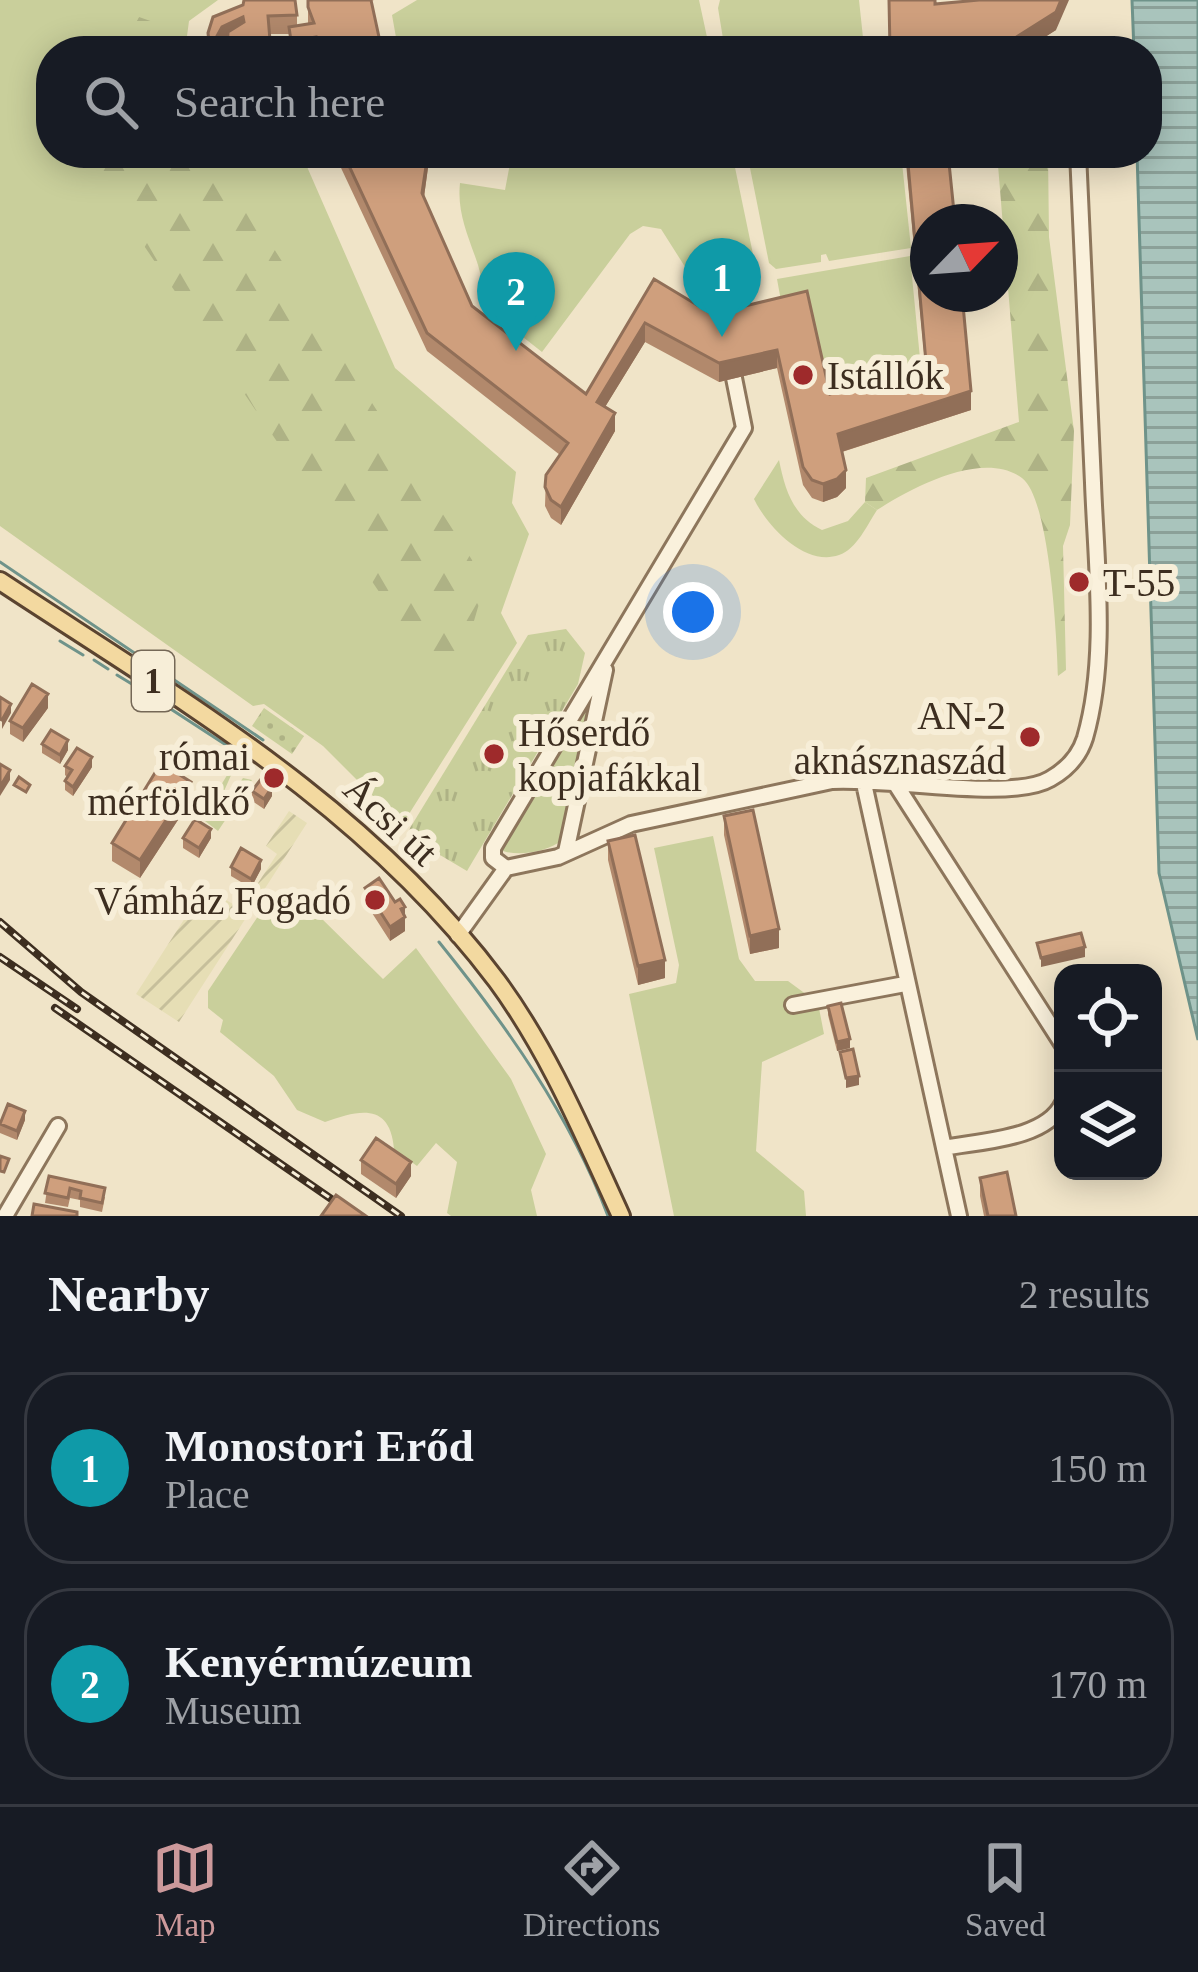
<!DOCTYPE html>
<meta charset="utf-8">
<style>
:root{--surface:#171b24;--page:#242831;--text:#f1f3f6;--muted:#9ea1a6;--line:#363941;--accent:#cc999b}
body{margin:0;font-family:Georgia,serif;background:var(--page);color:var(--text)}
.controls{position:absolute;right:36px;bottom:36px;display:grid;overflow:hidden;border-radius:24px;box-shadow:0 6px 30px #0003}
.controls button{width:108px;height:108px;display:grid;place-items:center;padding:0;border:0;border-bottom:3px solid var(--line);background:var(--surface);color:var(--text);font:60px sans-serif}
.compass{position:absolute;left:910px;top:204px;width:108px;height:108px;border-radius:50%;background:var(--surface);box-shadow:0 6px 30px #0003;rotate:65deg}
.you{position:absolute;left:693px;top:612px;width:42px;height:42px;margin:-30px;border:9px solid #fff;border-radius:50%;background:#1a73e8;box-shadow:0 0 0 18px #1a73e833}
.badge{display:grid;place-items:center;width:78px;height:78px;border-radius:50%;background:var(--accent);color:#fff;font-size:39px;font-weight:700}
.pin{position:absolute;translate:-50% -99px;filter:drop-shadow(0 3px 6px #0008)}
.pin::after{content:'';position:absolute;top:63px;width:42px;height:36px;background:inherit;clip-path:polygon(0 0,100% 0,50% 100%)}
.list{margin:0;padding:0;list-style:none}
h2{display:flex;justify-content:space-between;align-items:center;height:156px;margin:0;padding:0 48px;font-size:51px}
h2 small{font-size:39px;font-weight:400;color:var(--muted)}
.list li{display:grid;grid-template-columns:78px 1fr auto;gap:36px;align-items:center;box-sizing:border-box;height:192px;margin:0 24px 24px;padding:0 24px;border:3px solid var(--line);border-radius:48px}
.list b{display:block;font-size:45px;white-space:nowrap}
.list p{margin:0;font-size:39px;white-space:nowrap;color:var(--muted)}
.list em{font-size:39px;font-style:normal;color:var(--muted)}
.icon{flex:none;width:66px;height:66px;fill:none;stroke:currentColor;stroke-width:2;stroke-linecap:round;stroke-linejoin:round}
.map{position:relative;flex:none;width:1198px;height:1216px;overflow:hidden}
.search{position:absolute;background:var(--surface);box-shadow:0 6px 30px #0003;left:36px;right:36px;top:36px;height:132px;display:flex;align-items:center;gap:30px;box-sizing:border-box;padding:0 42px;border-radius:48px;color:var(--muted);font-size:45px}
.sheet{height:588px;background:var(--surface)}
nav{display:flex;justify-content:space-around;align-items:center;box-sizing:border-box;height:168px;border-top:3px solid var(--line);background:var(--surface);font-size:33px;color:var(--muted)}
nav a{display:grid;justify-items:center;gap:6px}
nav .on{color:var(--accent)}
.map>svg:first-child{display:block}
</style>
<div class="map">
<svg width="1198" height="1216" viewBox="0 0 1198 1216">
<defs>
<pattern id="farmland-furrows" width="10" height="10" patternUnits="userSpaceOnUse" patternTransform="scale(3)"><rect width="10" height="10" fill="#e6deb5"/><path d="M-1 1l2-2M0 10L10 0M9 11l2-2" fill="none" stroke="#c6bf9b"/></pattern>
<pattern id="forest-firs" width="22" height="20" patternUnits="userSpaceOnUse" patternTransform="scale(3)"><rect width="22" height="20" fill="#c9cf9b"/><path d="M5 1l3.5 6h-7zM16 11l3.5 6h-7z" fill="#aeb285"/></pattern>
<pattern id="park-tufts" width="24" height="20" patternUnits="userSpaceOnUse" patternTransform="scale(3)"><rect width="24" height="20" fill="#c9cf9b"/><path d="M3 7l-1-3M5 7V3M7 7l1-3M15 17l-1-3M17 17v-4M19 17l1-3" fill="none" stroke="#aeb285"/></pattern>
<pattern id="garden-dots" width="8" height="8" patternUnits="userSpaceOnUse" patternTransform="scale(3)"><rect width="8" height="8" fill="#c9cf9b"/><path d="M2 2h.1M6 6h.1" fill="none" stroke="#aeb285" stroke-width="1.8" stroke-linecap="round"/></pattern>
<pattern id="water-rules" width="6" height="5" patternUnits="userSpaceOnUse" patternTransform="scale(3)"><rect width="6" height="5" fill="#a9c4bc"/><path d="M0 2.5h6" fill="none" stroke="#8ba098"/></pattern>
</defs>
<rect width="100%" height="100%" fill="#f0e4c8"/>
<path fill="url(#farmland-furrows)" d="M 289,811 L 307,823 L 179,1022 L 136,994 L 205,887 L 241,909 L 277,854 L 266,846 Z"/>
<path fill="#c9cf9b" d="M 0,0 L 218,0 L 189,21 L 185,51 L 51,51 L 51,153 L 301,153 L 395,368 L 516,472 L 512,503 L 529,534 L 501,613 L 517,643 L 402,825 L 323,746 L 264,704 L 253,706 L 0,526 Z
M 417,0 L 699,0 L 710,51 L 453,51 L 449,42 L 397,43 L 392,15 Z
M 720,0 L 859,0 L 864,47 L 869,51 L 725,51 L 718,8 Z
M 512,153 L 732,153 L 754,259 L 732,262 L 716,295 L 694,281 L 661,229 L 643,226 L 630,234 L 542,352 L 486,308 C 483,292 482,275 476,259 C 467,233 457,211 460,183 L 505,190 Z
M 747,153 L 901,153 L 911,248 L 829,261 L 826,254 L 821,255 L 821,262 L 776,269 L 769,263 Z
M 910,256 L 922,379 L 832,408 L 783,312 L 777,279 Z
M 779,460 C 785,490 793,516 822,530 L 848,521 L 865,502 L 877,510 C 867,525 857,549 839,555 C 805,567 767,526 754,499 Z
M 581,710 L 591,711 L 562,840 C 548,852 517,857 500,850 Z
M 713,836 L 739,959 L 755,981 L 788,981 L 818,1003 L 824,1034 L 762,1062 L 756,1151 L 804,1191 L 806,1216 L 674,1216 L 629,994 L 676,983 L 679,965 L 654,848 Z
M 273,894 L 326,896 L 317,914 L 383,979 L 416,948 L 511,1079 L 546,1154 L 531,1190 L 537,1216 L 451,1216 L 447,1213 L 457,1162 L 436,1143 L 417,1166 L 394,1149 C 390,1102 359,1110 325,1122 L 297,1110 L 274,1076 L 220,1032 L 223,1020 L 208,1008 L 208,991 Z"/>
<path fill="url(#forest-firs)" d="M 139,17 L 159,24 L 163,51 L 121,51 Z
M 81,153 L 213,153 L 472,560 L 481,597 L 464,655 L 441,683 Z
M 997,153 L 1048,153 L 1049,237 L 1074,431 L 1070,525 L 1063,546 L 1066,670 L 1058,676 C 1057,640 1050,499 1022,478 C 983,449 911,488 877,510 L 865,502 L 866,478 L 1019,422 Z
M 229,772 L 232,773 L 217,807 L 220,810 L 243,778 L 252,780 L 218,831 L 201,818 Z"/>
<path fill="url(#park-tufts)" d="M 566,629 L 585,653 L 578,684 L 467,871 L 408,836 L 410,828 L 528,635 Z"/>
<path fill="url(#garden-dots)" d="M 264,708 L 304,736 L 292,754 L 252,726 Z"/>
<path fill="url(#water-rules)" stroke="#6f938a" stroke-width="3" d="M 1132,0 L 1198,0 L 1198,1040 L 1159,873 L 1137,153 L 1147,153 L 1147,51 L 1134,51 Z"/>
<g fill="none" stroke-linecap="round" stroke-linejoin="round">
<path stroke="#6f938a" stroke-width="3" d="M 0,562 L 263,740
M 60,641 L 83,655
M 94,660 L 108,669
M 117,675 L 145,692
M 163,704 L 243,756
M 439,942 C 506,1025 570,1115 608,1216"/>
<g stroke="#8d765c" stroke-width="20">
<path id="minor" d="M 863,779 L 959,1216
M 893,780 L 1063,1045
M 566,852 L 605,670
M 506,868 L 493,858 L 493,848 L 744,428 L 734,378
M 458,935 L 506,868 L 558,857 L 631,824 L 832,781 C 885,777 1011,802 1050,779 C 1066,770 1079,757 1085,738 C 1108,658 1096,565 1093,483 C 1088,373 1083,263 1078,153
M 793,1005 L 905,984
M 944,1148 C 978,1141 1046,1140 1063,1103
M 5,1216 L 58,1126"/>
</g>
<g stroke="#5b4430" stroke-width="22">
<path id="major" d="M 0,581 C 182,701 364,804 497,981 C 550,1053 584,1136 621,1216"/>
</g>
<use href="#minor" stroke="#faf1dc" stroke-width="14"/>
<use href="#major" stroke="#f3d9a0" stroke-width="16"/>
<g stroke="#3d2e20" stroke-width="8">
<path id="rail" d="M 0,922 L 81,992 L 401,1216
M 0,957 L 77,1009
M 55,1008 L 356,1216"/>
</g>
<use href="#rail" stroke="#f7eed8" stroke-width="3" stroke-dasharray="9" stroke-linecap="butt"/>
</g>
<path fill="#b2896c" d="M 308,0 L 374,0 L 371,1 L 382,51 L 397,51 L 290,51 L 289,34 L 270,34 L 275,51 L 226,51 L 227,43 L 222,45 L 219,51 L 208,51 L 208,33 L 243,5 L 297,15 L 297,26 L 308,24 Z
M 889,0 L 935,4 L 1056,30 L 1023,51 L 890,51 Z
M 334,153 L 430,153 L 424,197 L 472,306 L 586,394 L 654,279 L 712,314 L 807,291 L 830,394 L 925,363 L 905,153 L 948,153 L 971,410 L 842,452 L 846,488 L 837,497 L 823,502 L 812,498 L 803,485 L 777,368 L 719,382 L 645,342 L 605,407 L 615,431 L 561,525 L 551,518 L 545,506 L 546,475 L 560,455 L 427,351 Z
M 48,708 L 23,742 L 10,734 L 10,721 Z
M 42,744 L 68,750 L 60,764 L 42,753 Z
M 65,766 L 92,767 L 73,796 L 65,790 L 65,781 L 67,777 L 65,775 Z
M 252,791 L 272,796 L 264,809 L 252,801 Z
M 191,800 L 140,878 L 112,861 L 112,843 Z
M 724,816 L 779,948 L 750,954 L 724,835 Z
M 183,838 L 211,838 L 199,858 L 183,848 Z
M 608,841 L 665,978 L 638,985 L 608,860 Z
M 231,867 L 261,869 L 251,888 L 231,876 Z
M 365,888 L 405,907 L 405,931 L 390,941 L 365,902 Z
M 828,1006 L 850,1048 L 837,1051 L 828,1015 Z
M 25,1120 L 17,1140 L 0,1133 L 0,1124 Z
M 361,1160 L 411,1176 L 396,1198 L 361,1174 Z
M 49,1176 L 105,1197 L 102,1212 L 80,1207 L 80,1200 L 70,1198 L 68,1207 L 45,1203 Z
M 980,1178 L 1016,1216 L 984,1216 L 980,1196 Z"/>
<path fill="#916f58" d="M 1061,0 L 1069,0 L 1056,30 L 1023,51 L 1015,51 L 1015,38 Z
M 243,17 L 243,35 L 222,45 L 219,51 L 215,51 L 217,36 L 222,27 Z
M 428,153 L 430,153 L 422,211 L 422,193 Z
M 645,323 L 645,342 L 597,420 L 597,402 Z
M 777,350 L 777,368 L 719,382 L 719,363 Z
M 971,391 L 971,410 L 838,453 L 838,434 Z
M 615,413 L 615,431 L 561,525 L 561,507 Z
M 846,470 L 846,488 L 837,497 L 823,502 L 823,484 Z
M 48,694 L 48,708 L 23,742 L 23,728 Z
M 11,704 L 11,713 L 2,729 L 2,720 Z
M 68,740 L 68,750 L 60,764 L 60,755 Z
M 92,757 L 92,767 L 73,796 L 73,787 Z
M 10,770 L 10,780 L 0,796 L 0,787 Z
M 191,782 L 191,800 L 140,878 L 140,860 Z
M 272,787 L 272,796 L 264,809 L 264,799 Z
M 211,829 L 211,838 L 199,858 L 199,848 Z
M 261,860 L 261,869 L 251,888 L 251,879 Z
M 405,907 L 405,931 L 390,941 L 390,927 L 401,909 Z
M 779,929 L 779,948 L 750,954 L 750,936 Z
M 1085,947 L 1085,957 L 1041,967 L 1041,958 Z
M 665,960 L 665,978 L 638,985 L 638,966 Z
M 850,1039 L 850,1048 L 837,1051 L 837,1042 Z
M 859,1076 L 859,1085 L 846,1088 L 846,1078 Z
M 25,1111 L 25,1120 L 17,1140 L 17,1131 Z
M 411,1162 L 411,1176 L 396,1198 L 396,1184 Z"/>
<path fill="#cf9f7d" stroke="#916f58" stroke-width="3" d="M 244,0 L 295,0 L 297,15 L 268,16 L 270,40 L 275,51 L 227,51 L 228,32 L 244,22 L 243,17 L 222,27 L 217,36 L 215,47 L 217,51 L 210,51 L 208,33 L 213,17 L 243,5 Z
M 308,0 L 371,0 L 382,51 L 397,51 L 317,51 L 316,37 L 291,41 L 289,27 L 314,23 L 308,7 Z
M 889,0 L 935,0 L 935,4 L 979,0 L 1061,0 L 1056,12 L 1015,38 L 890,50 Z
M 343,153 L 428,153 L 422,193 L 472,306 L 586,394 L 654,279 L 712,314 L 807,291 L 830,394 L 926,362 L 907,153 L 948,153 L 955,222 L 928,222 L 928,294 L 962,294 L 971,391 L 838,434 L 846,470 L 837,479 L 823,484 L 812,480 L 803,467 L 777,350 L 719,363 L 645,323 L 597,402 L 615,413 L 561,507 L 551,500 L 545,487 L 546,475 L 568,443 L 427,333 Z
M 32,684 L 48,694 L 23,728 L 10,721 Z
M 0,697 L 11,704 L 2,720 L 0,719 Z
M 51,730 L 68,740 L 60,755 L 42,744 Z
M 77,748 L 92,757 L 73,787 L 65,781 L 72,770 L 65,766 Z
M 161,763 L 191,782 L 140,860 L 112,843 Z
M 0,764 L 10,770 L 0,787 Z
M 19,777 L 30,785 L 26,792 L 14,785 Z
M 261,779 L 272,787 L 264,799 L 252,791 Z
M 753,810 L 779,929 L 750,936 L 724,816 Z
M 195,819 L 211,829 L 199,848 L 183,838 Z
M 635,835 L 665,960 L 638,966 L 608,841 Z
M 241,848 L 261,860 L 251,879 L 231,867 Z
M 379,878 L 395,902 L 400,899 L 405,907 L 401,909 L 405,917 L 390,927 L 365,888 Z
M 1081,933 L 1085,947 L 1041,958 L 1037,943 Z
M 841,1003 L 850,1039 L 837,1042 L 828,1006 Z
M 853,1049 L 859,1076 L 846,1078 L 840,1052 Z
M 8,1104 L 25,1111 L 17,1131 L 0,1124 Z
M 376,1138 L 411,1162 L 396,1184 L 361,1160 Z
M 0,1156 L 9,1159 L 4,1172 L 0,1171 Z
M 1007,1172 L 1016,1216 L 988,1216 L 980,1178 Z
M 49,1176 L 105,1188 L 102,1203 L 80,1198 L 81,1191 L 70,1188 L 68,1198 L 45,1193 Z
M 336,1195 L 366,1216 L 321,1216 Z
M 34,1204 L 77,1212 L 77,1216 L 32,1216 Z"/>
<g fill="#9e2a2b" stroke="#f7eed8" stroke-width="4.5">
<circle cx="803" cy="375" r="12"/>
<circle cx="1079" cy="582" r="12"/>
<circle cx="1030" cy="737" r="12"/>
<circle cx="494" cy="754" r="12"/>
<circle cx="274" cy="778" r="12"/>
<circle cx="375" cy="900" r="12"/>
</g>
<g text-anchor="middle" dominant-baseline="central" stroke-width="12" stroke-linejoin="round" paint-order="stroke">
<rect fill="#f7eed8" stroke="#756857" stroke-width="3" x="132" y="651" width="42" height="60" rx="9"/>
<g font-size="36" font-weight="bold" fill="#3d2e20">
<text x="153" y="681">1</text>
</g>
<g font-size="39" fill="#3d2e20" stroke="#f7eed8" text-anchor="start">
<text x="827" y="375">Istállók</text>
<text x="1103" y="582">T-55</text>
<text x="1006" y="715" text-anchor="end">AN-2<tspan x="1006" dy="45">aknásznaszád</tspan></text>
<text x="518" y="732">Hőserdő<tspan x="518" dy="45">kopjafákkal</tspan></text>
<text x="250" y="756" text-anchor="end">római<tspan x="250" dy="45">mérföldkő</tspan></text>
<text x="351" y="900" text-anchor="end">Vámház Fogadó</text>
</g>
<g font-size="39" fill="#3d2e20" stroke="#f7eed8">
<text transform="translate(391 820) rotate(43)">Ácsi út</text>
</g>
</g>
</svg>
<div class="controls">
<button><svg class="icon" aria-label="locate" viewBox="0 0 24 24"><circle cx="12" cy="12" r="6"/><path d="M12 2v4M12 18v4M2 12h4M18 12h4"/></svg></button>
<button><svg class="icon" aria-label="layers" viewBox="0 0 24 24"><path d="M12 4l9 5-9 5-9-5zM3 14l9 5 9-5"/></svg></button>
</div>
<svg class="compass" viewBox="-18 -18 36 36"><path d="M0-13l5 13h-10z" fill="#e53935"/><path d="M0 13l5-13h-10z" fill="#9ea1a6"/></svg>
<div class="you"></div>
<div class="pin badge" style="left:722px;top:337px;background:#0f9aa8">1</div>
<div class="pin badge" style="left:516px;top:351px;background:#0f9aa8">2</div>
<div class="search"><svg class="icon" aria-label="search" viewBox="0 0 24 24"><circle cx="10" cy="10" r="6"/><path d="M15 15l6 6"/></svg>Search here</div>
</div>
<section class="sheet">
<h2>Nearby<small>2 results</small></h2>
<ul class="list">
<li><span class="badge" style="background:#0f9aa8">1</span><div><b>Monostori Erőd</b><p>Place</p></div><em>150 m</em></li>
<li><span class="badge" style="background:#0f9aa8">2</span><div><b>Kenyérmúzeum</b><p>Museum</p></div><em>170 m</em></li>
</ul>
</section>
<nav>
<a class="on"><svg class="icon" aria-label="map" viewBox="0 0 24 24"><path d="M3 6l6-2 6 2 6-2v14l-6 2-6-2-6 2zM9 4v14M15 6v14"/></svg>Map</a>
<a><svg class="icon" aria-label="directions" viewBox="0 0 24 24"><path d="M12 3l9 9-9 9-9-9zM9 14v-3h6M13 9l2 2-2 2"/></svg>Directions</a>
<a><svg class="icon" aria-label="saved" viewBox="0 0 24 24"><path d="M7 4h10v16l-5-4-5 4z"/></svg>Saved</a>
</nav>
